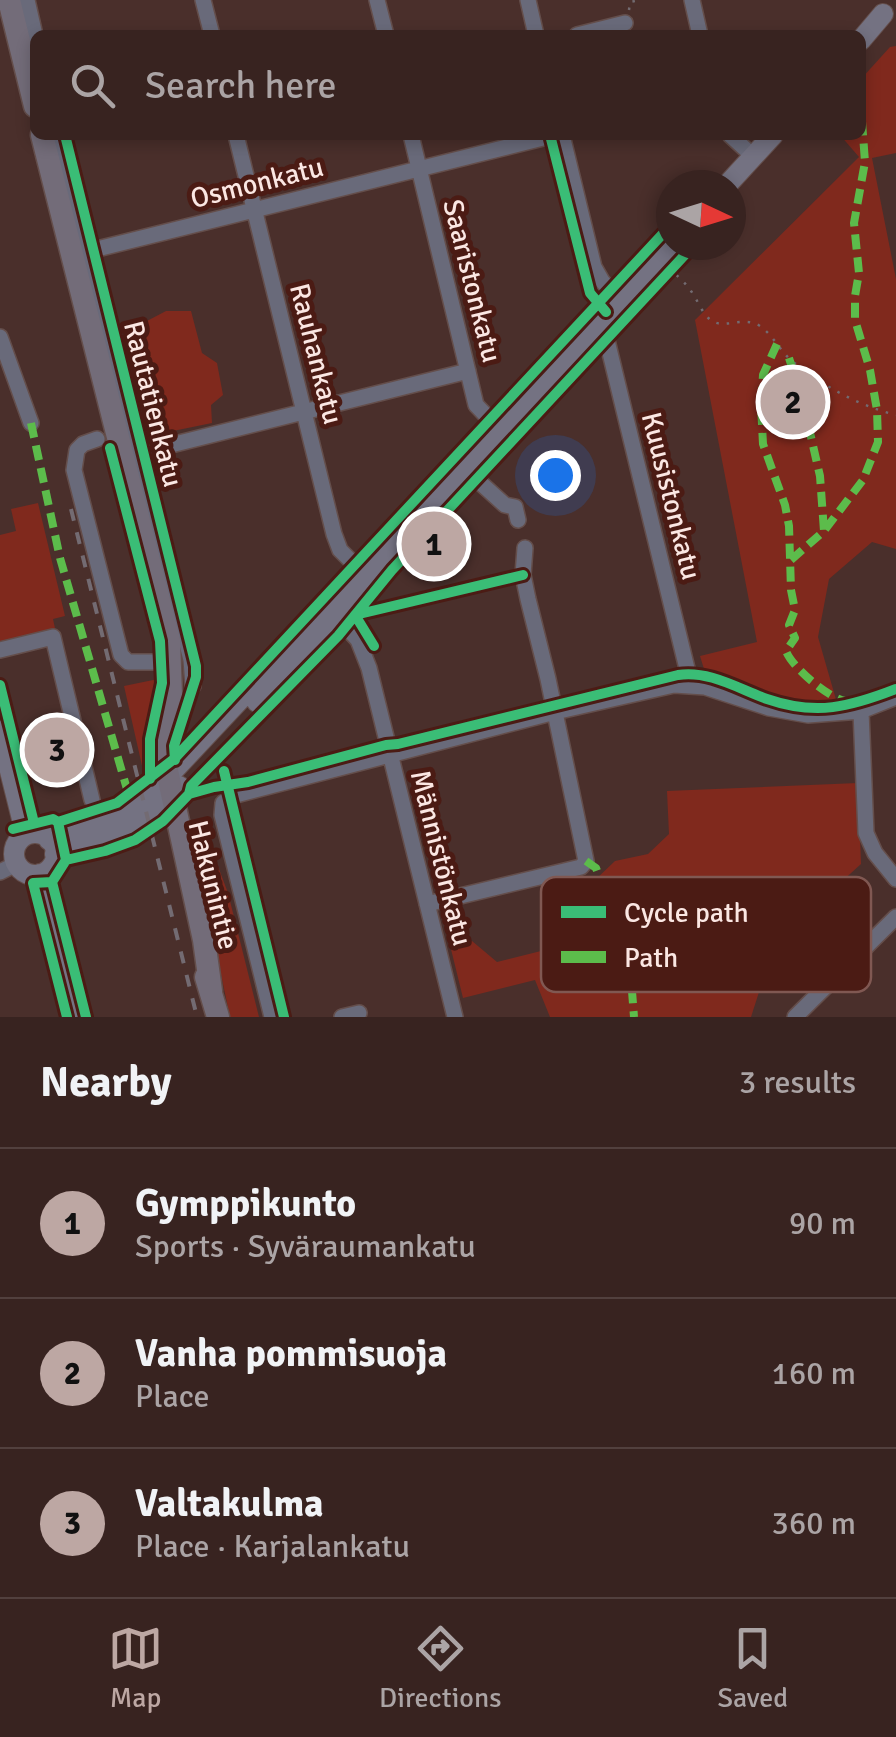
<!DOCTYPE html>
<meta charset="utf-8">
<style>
:root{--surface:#382320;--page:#432f2d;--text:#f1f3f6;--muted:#aba4a5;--line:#52403e;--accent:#bda7a3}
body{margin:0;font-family:Signika,sans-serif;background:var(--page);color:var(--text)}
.compass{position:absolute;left:656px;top:170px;width:90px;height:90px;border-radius:50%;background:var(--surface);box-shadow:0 5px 15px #0003;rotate:94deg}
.you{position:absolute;left:555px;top:475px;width:35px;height:35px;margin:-25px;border:8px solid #fff;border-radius:50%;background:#1a73e8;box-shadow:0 0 0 15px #1a73e833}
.badge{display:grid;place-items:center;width:65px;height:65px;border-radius:50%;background:var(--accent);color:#111;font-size:32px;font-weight:700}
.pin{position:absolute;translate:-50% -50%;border:5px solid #fff;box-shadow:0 2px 10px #0006}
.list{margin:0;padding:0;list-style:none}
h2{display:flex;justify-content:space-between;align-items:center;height:130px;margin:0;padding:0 40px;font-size:42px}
h2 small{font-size:32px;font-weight:400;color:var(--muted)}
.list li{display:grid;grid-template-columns:65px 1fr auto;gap:30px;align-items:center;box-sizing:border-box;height:150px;padding:0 40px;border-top:2px solid var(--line)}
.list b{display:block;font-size:38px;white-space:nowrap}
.list p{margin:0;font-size:32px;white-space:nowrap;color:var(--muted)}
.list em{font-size:32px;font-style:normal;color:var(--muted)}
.icon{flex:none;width:55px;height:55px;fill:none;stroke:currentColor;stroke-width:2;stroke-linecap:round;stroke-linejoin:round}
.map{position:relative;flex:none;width:896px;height:1017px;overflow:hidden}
.search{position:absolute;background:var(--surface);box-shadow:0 5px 15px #0003;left:30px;right:30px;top:30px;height:110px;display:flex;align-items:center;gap:25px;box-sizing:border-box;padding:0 35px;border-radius:15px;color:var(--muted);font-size:38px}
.sheet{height:580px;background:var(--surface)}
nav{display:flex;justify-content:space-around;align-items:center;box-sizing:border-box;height:140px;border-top:2px solid var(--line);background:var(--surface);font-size:28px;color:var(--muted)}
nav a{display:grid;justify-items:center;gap:5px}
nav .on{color:var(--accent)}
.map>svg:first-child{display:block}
</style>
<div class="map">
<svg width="896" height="1017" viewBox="0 0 896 1017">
<rect width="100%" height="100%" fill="#4a2f2b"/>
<path fill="#80291d" d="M 896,46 L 896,153 L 872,158 L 896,279 L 896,549 L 872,542 L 829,579 L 818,637 L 837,703 L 787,700 L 711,675 L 704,669 L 700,656 L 757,642 L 695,320 L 859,157 L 840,135 L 861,135 L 861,79 L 890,47 Z
M 166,311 L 191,311 L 202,353 L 217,363 L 223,395 L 211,405 L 212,423 L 168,432 L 160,410 L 143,399 L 126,332 Z
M 38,503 L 65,616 L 53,619 L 56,633 L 0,646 L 0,535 L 16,531 L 11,509 Z
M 158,679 L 147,736 L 145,779 L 124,686 Z
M 858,783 L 861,864 L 775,942 L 751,1017 L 550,1017 L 535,980 L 463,998 L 450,945 L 472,941 L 497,962 L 605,935 L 594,881 L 615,861 L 648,854 L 669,834 L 667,791 Z
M 205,832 L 228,893 L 259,1017 L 230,1017 L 191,833 Z"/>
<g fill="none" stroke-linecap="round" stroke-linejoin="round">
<g stroke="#644e4b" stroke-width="18">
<path id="minor" d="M 27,0 L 35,35
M 203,0 L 212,35
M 377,0 L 386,35
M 528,0 L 536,35
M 692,0 L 700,35
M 577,35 L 625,23
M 60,135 L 191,660 L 193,686
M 236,135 L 334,534 L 340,550 L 365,575
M 411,135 L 476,405 L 500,430
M 562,135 L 594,267 L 602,281 L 619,300
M 730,135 L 754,157
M 89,251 L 555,135
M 602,320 L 691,685
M 0,337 L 31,423
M 97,439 L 83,444 L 77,450 L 74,470 L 121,655 L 128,662 L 171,662
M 139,453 L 468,371
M 464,468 L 505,505 L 515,507 L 518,520
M 330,610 L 358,640 L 369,668 L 455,1017
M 0,650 L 53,637 L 92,800
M 861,711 L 866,833 L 875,853 L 896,879
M 0,872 L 16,864
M 427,904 L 581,867 L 586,861 L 548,679 L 528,599 L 523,575 L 525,548
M 272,1017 L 222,815 L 223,803 L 232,796 L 555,712 L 674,685 L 705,687 L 769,708 L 808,715 L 861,711 L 896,697
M 342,1017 L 359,1013
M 795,1017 L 896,917"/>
</g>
<g stroke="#644e4b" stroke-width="22">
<path id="major" d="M 861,40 L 883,14
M 727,185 L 773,135
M 257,702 L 357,597 L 365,575
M 0,731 L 26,835
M14 854a21 21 0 1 1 42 0a21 21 0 1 1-42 0Z
M 49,840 C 85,829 112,822 144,802 L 347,585 L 365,575 L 380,560 L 671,244
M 55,854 C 85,844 118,838 145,819 C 158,810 169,797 179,786
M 40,874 L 75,1017"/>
</g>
<g stroke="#644e4b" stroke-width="25">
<path id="highway" d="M 9,0 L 35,106
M 42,135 L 169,640 L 171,695 L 166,766 L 204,940 L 211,991
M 206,977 L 218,1017"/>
</g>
<path stroke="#736b71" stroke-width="2.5" stroke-dasharray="2.5 8" stroke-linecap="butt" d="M 629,10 L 630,2 L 641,0
M 669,268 C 676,275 686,283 691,291 C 698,300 703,317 714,322 C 727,328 744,316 760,326 C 773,335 780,351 792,361 C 823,386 857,405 896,415"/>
<use href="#minor" stroke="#696a7a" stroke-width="15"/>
<use href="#major" stroke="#747282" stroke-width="20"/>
<use href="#highway" stroke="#736c79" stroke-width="22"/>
<path stroke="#736b72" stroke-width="4" stroke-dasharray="12 12" stroke-linecap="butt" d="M 71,509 L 197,1017"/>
<path stroke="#5cbc4b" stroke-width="8" stroke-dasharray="15 8" stroke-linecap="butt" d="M 777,344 L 763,375 L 761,405 L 763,444 L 785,505 L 789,526 L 791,590 L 795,610 L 789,625 L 795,638 L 786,651 C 792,667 827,697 845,701
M 789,358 L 802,398 L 820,476 L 824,531
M 31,423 L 60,558 L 129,796
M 791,560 L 824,531 L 863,480 L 878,442 L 877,410 L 870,370 L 855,320 L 855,296 L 859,273 L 854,223 L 865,162 L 861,108
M 586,861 L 596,868 L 611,908 L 623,967 L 632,991 L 634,1017"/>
<g stroke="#4b1b14" stroke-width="16">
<path id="cycleway" d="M 65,135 L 196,666 L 196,677 L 174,746 L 175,760
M 550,135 L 590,293 L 606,312
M 110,448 L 160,641 L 162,683 L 150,739 L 150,779
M 374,646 L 355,615 L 523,575
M 0,685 L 34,823
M 224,771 L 284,1017
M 189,794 L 191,786 L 338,636 L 392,570 L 694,245
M 58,822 L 66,860 L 52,882 L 86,1017
M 13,829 L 53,819 L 58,822 L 117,803 L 174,759 L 671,225
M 66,860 L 105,851 L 135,840 L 163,821 L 189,794 L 214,787 L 248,782 L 386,745 L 398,744 L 678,675 C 709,670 739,689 767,699 C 816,716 850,707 896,689
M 52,882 L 33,883 L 67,1017"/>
</g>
<use href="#cycleway" stroke="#3abd76" stroke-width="10"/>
</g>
<g text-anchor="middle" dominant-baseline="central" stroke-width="10" stroke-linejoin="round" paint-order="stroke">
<g font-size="28" fill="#fbe7e3" stroke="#4b1b14">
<text transform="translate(257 183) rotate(-14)">Osmonkatu</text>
<text transform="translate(472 281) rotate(76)">Saaristonkatu</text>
<text transform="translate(316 354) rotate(76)">Rauhankatu</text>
<text transform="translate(153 404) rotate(76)">Rautatienkatu</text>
<text transform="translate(671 496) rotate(76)">Kuusistonkatu</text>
<text transform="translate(441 858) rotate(76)">Männistönkatu</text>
<text transform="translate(213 885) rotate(76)">Hakunintie</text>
</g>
</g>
<rect x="541" y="877" width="330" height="115" rx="15" fill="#4b1b14" stroke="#805852" stroke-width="2.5"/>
<rect x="561" y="906" width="45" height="12" fill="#3abd76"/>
<rect x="561" y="951" width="45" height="12" fill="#5cbc4b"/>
<g font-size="28" fill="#fbe7e3">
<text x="624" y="922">Cycle path</text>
<text x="624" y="967">Path</text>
</g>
</svg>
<svg class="compass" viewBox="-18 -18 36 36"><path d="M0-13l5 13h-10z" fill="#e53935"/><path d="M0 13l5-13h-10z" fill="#aba4a5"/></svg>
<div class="you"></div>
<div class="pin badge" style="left:434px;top:544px">1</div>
<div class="pin badge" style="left:793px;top:402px">2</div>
<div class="pin badge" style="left:57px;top:750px">3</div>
<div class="search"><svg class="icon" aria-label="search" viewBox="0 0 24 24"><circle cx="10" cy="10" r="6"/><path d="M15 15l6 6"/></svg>Search here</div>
</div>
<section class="sheet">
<h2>Nearby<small>3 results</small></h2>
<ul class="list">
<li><span class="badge">1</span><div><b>Gymppikunto</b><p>Sports · Syväraumankatu</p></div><em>90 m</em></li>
<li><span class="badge">2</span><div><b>Vanha pommisuoja</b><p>Place</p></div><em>160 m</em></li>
<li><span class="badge">3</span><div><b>Valtakulma</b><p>Place · Karjalankatu</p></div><em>360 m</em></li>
</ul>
</section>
<nav>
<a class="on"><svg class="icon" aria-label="map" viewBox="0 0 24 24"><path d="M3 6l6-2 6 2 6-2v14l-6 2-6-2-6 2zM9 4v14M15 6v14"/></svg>Map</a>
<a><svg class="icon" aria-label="directions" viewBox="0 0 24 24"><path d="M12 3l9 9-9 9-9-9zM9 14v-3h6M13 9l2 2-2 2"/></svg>Directions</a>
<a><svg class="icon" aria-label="saved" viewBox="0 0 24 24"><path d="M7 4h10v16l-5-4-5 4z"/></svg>Saved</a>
</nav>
